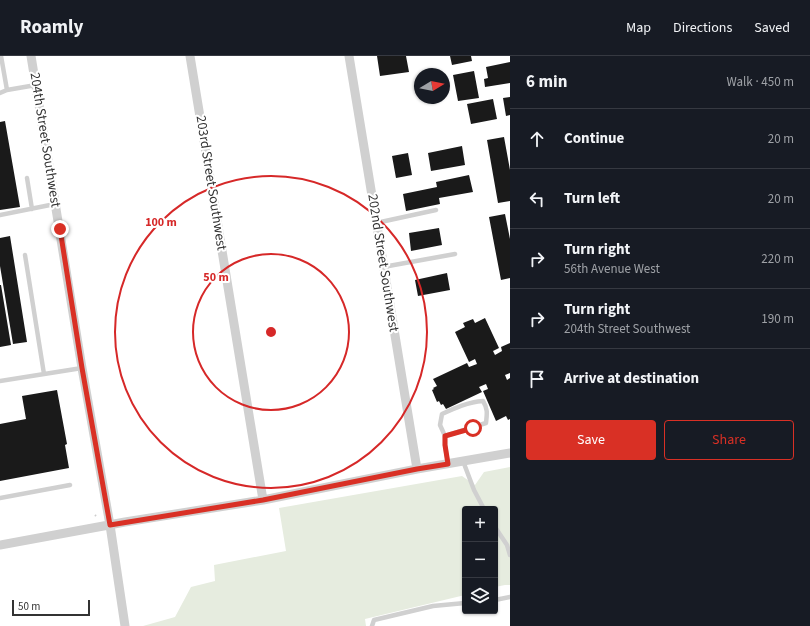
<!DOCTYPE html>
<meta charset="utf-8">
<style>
:root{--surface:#171b24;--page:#242831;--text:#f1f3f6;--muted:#9ea1a6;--line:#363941;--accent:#d93025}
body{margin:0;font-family:"Source Sans 3",sans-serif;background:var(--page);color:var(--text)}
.controls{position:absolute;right:12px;bottom:12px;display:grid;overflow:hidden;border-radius:4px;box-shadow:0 1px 3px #0004}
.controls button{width:36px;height:36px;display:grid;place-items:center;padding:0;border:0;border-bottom:1px solid var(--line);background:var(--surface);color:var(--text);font:20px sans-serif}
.compass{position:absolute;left:414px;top:12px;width:36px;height:36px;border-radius:50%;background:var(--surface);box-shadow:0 1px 3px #0004;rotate:80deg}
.scale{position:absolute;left:12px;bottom:10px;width:78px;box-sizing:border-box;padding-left:4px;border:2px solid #333;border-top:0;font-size:11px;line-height:14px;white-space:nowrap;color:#333;-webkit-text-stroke:3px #fff;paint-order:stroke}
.stop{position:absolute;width:12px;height:12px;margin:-9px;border:3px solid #d93025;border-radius:50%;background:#fff}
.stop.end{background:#d93025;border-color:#fff;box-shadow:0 1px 4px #0008}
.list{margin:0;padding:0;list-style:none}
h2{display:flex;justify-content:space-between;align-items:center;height:52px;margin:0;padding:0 16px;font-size:17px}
h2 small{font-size:13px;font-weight:400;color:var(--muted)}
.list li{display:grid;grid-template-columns:26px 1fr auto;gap:12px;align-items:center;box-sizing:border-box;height:60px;padding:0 16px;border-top:1px solid var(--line)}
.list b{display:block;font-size:15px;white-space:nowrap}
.list p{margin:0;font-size:13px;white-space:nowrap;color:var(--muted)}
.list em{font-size:13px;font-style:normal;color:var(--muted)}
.actions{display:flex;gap:8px;padding:12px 16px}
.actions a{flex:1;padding:9px 0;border:1px solid var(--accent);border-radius:4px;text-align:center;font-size:14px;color:var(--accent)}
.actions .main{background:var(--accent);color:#fff}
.icon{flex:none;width:22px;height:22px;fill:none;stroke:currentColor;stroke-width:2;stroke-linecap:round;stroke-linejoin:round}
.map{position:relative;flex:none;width:510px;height:570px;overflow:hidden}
header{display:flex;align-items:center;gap:24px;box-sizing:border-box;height:56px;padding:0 20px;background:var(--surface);border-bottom:1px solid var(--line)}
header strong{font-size:19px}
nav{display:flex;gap:22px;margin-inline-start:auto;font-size:14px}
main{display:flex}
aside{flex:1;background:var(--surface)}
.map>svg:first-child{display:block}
</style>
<header>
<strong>Roamly</strong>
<nav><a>Map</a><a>Directions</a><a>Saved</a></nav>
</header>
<main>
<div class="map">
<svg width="510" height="570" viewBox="0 0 510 570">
<rect width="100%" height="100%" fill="#fff"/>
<path fill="#e6ecdf" d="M 510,411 L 510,529 L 505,529 L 495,531 L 495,453 L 465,453 L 465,539 L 365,563 L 366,570 L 143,570 L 175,561 L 191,531 L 215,525 L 214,509 L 286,495 L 279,452 L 462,420 L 475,429 L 484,416 Z"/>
<path fill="#1a1a1a" d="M 377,0 L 406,0 L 409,16 L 380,20 Z
M 450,0 L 471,0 L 472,5 L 452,9 Z
M 510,6 L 510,27 L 485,31 L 484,23 L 488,22 L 486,11 Z
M 474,15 L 479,42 L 458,45 L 453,19 Z
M 510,41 L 510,59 L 506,60 L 503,42 Z
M 493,43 L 497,63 L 471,68 L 467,48 Z
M 5,65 L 20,151 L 0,154 L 0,66 Z
M 504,81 L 510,114 L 510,145 L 498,147 L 487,84 Z
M 462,90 L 465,109 L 431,115 L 428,97 Z
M 408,97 L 412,119 L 396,122 L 392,100 Z
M 469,119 L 473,136 L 439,142 L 440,148 L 406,155 L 403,138 L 437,131 L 436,126 Z
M 505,158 L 510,183 L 510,222 L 501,224 L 489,161 Z
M 439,172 L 442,189 L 411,195 L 409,177 Z
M 10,180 L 27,286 L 13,288 L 0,210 L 0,182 Z
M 447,217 L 450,234 L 418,240 L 415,224 Z
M 0,229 L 1,229 L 11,289 L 0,291 Z
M 485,262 L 499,292 L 493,295 L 495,299 L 502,295 L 501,291 L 510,287 L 510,317 L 505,319 L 507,324 L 510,322 L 510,363 L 508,364 L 506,360 L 496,365 L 483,335 L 488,333 L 486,328 L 479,331 L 482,336 L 446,353 L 443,348 L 441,349 L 439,345 L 437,346 L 432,334 L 434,333 L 433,332 L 437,330 L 433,323 L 467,307 L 469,311 L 477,308 L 475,303 L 469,306 L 455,276 L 465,271 L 463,267 L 473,263 L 475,267 Z
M 57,334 L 67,388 L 65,389 L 69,412 L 0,425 L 0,368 L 26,363 L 22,340 Z"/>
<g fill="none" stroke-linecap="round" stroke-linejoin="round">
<path stroke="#cdcdcd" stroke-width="2" stroke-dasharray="2 2" stroke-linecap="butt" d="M 95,459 L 96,460"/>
<path stroke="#d0d0d0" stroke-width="4.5" d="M 1,0 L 7,34 L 36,29
M 0,37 L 7,34
M 27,122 L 32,153
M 0,159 L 55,148
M 376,167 L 436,154
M 25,199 L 44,318
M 383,211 L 455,198
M 0,325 L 82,312
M 445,380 L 440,369 L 442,358 C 455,352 468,346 483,345 C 488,353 487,358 486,367 L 445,380 L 445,389 L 448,408
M 463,405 L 474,434 L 484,453
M 0,442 L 70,429
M 495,471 L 507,489 L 510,499
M 495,544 L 510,541
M 372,570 L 374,564 L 433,550 L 465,547"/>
<path stroke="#d0d0d0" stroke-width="9" d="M 31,0 L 82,312 L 110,469 L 125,570
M 190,0 L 263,444
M 349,0 L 417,413
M 0,489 L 125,466 L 263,444 L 417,413 L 510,397"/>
</g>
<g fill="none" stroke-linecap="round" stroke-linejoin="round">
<path stroke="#d93025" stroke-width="5" d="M 60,173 L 82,312 L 110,469 L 263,444 L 417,413 L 448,408 L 445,389 L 445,380 L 473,372"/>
</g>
<g fill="none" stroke="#d62828" stroke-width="2">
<circle cx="271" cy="276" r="78"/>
<circle cx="271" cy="276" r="156"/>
</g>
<g text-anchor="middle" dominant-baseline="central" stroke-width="4" stroke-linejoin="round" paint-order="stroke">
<g font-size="14" fill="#333" stroke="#fff">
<text transform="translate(45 84) rotate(81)">204th Street Southwest</text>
<text transform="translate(211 127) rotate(81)">203rd Street Southwest</text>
<text transform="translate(383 207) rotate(81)">202nd Street Southwest</text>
</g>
</g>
<circle cx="271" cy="276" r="6" fill="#d62828" stroke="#fff" stroke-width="2"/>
<g font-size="12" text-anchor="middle" font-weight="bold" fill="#d62828" stroke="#fff" stroke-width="4" stroke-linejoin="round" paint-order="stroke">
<text x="161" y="170">100 m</text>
<text x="216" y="225">50 m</text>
</g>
</svg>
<div class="controls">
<button>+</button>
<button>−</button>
<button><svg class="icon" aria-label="layers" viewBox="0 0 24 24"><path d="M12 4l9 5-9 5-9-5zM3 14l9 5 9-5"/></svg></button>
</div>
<svg class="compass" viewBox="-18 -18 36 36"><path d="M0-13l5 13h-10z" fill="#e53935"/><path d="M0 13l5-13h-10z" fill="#9ea1a6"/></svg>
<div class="scale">50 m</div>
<div class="stop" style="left:473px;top:372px"></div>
<div class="stop end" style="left:60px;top:173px"></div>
</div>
<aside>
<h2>6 min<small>Walk · 450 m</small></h2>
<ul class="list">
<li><svg class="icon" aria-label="ahead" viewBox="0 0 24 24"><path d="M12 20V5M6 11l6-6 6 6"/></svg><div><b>Continue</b></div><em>20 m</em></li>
<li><svg class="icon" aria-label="left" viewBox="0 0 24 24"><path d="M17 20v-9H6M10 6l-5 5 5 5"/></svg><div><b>Turn left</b></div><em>20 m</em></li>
<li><svg class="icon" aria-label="right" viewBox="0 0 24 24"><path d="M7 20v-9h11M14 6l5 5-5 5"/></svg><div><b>Turn right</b><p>56th Avenue West</p></div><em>220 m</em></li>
<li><svg class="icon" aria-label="right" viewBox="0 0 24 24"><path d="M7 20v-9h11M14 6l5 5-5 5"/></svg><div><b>Turn right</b><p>204th Street Southwest</p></div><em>190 m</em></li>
<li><svg class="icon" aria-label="arrive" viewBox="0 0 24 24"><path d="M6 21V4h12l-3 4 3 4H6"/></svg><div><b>Arrive at destination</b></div></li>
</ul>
<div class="actions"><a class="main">Save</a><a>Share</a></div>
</aside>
</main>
